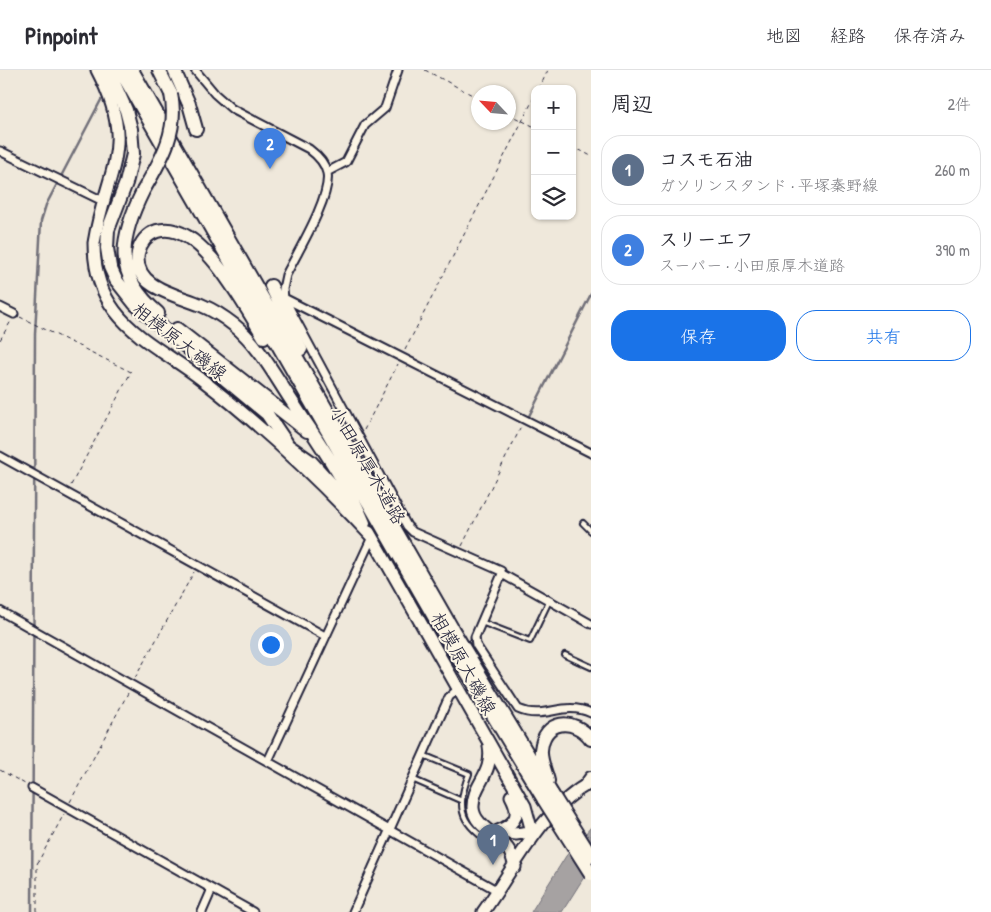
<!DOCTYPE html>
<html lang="ja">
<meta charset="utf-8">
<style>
:root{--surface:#fff;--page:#f2f2f3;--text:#2b2b33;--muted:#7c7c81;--line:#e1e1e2;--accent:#1a73e8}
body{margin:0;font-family:"Patrick Hand","Klee One",sans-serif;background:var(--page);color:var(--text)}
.controls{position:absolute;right:15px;top:15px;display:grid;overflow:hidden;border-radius:10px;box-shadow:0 1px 4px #0004}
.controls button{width:45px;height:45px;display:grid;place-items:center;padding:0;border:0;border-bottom:1px solid var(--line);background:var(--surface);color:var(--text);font:25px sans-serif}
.compass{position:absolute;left:471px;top:15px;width:45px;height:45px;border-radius:50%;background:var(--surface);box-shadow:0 1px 4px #0004;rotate:296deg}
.you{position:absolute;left:270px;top:574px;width:18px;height:18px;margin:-12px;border:4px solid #fff;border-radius:50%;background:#1a73e8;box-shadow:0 0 0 8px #1a73e833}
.badge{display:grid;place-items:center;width:32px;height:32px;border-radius:50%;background:var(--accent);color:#fff;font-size:16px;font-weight:700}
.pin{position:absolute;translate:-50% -41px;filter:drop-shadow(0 1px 2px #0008)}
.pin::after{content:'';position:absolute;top:26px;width:18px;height:15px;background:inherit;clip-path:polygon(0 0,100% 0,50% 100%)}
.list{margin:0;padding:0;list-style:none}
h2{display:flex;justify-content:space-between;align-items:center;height:65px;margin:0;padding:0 20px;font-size:21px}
h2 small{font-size:16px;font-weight:400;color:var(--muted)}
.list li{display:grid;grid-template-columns:32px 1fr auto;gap:15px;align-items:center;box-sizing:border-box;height:70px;margin:0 10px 10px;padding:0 10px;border:1px solid var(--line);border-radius:20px}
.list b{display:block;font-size:19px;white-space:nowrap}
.list p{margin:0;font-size:16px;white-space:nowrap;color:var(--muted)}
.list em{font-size:16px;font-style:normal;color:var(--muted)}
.actions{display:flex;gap:10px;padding:15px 20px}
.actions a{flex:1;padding:11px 0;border:1px solid var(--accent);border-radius:20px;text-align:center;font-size:18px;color:var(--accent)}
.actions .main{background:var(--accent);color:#fff}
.icon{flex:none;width:28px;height:28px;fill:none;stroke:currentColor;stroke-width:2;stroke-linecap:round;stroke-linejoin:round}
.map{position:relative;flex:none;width:591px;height:842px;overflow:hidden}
header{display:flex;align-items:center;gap:30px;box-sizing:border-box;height:70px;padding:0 25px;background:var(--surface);border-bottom:1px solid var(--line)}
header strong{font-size:24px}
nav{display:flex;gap:28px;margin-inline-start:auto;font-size:18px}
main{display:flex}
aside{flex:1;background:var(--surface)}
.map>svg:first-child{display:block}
</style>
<header>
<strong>Pinpoint</strong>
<nav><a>地図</a><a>経路</a><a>保存済み</a></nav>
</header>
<main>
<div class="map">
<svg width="591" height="842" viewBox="0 0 591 842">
<rect width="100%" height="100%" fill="#efe8db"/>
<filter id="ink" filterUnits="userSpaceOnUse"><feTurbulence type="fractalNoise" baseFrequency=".02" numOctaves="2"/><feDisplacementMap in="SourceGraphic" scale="10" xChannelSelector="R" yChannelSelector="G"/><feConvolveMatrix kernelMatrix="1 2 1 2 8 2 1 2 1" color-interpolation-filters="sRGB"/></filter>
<g filter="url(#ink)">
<path fill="#a6a2a2" stroke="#716f79" d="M 591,757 L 591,796 L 562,842 L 531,842 L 566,786 Z"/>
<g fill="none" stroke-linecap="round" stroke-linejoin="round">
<path stroke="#716f79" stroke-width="2.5" d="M 529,346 L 591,224
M 32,842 L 35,264 L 41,151 L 46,135 L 101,30"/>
<g stroke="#22223b" stroke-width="8">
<path id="lane" d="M 583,453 L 591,461
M 481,552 L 530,571 L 549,531
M 565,585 L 591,597
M 423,685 L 469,704 C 452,747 467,757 501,780 L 506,779
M 412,709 L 460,730"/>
</g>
<g stroke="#22223b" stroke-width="11">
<path id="street" d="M 195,0 L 215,24 L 232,39 L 309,79 C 317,85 325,93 327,103 C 332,126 297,183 286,205 L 283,219 L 284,228 L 407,456 L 413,462 L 501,501 L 502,504 L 591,554
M 0,81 L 105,132
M 327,102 L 346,92 L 365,55 L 385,38 L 398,0
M 284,228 L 591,383
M 0,237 L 14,244
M 0,386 L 325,566
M 502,504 L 475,567 L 476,575 L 518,639 C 545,651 562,630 591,643
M 0,541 L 498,821
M 268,691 L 372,467
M 32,718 L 253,842
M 202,842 L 212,819
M 353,842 L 449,627 L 458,619"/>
</g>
<g stroke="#22223b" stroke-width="15">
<path id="primary" d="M 97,0 C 138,78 106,98 94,173 C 94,198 99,220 115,241 C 137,270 173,287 201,309 C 262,356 319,410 372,467
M 278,368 L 311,391 L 352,436
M 369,462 L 525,736 L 531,758 L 530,772
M 489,676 C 494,705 472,714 473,738 C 474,756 499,765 508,779 C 512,784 513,791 515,797
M 498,761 C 518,753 520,743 511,726
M 498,761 L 516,764 L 536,761
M 483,842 C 515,798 541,739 591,712"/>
</g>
<g stroke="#22223b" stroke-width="16">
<path id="highway" d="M 108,0 L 126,40 L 131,59 L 133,84 L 126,113 L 108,160 L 107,178 L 110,197 L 116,210 L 135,234 L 267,344 L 286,372
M 120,0 L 445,566 L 544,730
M 132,0 L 453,560 L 552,724
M 159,0 L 171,24
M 174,0 L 189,34 L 196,59
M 143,121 C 119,169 113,205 158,243
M 271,216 L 301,279
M 177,259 L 307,361
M 264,267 C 245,237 200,148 157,161 C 147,164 140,173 138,183 C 132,218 178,225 201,235 C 213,240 224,247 234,255 C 259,275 275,306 293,333 C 318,372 346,410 364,453
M 548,711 C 546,702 540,690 541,680 C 544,649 574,647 591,669
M 586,715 L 591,708"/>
</g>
<path stroke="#22223b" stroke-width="1" stroke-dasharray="4 4" stroke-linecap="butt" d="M 425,0 L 478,28
M 539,19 L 548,0
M 508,44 L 535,57
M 572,76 L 591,86
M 20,247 L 131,302 L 70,417
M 0,270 L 11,251
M 405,280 L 535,26
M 364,360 L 398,294
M 462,476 L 521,357
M 135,608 L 194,502
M 0,700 L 25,714
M 70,732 L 128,623
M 37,842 L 37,794 L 64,744"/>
<use href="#lane" stroke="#fcf5e5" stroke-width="4"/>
<use href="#street" stroke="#fcf5e5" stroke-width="7"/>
<use href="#primary" stroke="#fcf5e5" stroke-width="11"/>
<use href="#highway" stroke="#fcf5e5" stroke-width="12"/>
<g stroke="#22223b" stroke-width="16" stroke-linecap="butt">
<path id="highway-bridge" d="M 143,121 C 161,90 179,61 171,24
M 552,724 L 591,786
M 544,730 L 591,804"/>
</g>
<use href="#highway-bridge" stroke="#fcf5e5" stroke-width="12"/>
</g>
</g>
<g text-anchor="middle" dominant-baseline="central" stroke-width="4" stroke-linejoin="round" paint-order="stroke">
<g font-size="19" fill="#22223b" stroke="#fcf5e5">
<text transform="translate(180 271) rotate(38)">相模原大磯線</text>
<text transform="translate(368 395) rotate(60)">小田原厚木道路</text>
<text transform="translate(464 593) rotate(61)">相模原大磯線</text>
</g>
</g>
</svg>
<div class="controls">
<button>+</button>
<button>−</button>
<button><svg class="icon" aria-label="layers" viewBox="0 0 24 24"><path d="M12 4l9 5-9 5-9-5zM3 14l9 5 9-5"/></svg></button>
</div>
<svg class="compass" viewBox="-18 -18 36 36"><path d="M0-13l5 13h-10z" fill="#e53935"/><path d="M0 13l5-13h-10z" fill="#7c7c81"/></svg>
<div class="you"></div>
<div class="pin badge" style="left:493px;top:795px;background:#5c6f8a">1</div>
<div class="pin badge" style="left:270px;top:99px;background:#3f7fe0">2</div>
</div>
<aside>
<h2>周辺<small>2件</small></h2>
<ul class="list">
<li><span class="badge" style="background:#5c6f8a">1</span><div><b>コスモ石油</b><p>ガソリンスタンド · 平塚秦野線</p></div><em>260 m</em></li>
<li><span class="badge" style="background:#3f7fe0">2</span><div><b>スリーエフ</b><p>スーパー · 小田原厚木道路</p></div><em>390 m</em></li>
</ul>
<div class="actions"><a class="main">保存</a><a>共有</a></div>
</aside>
</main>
